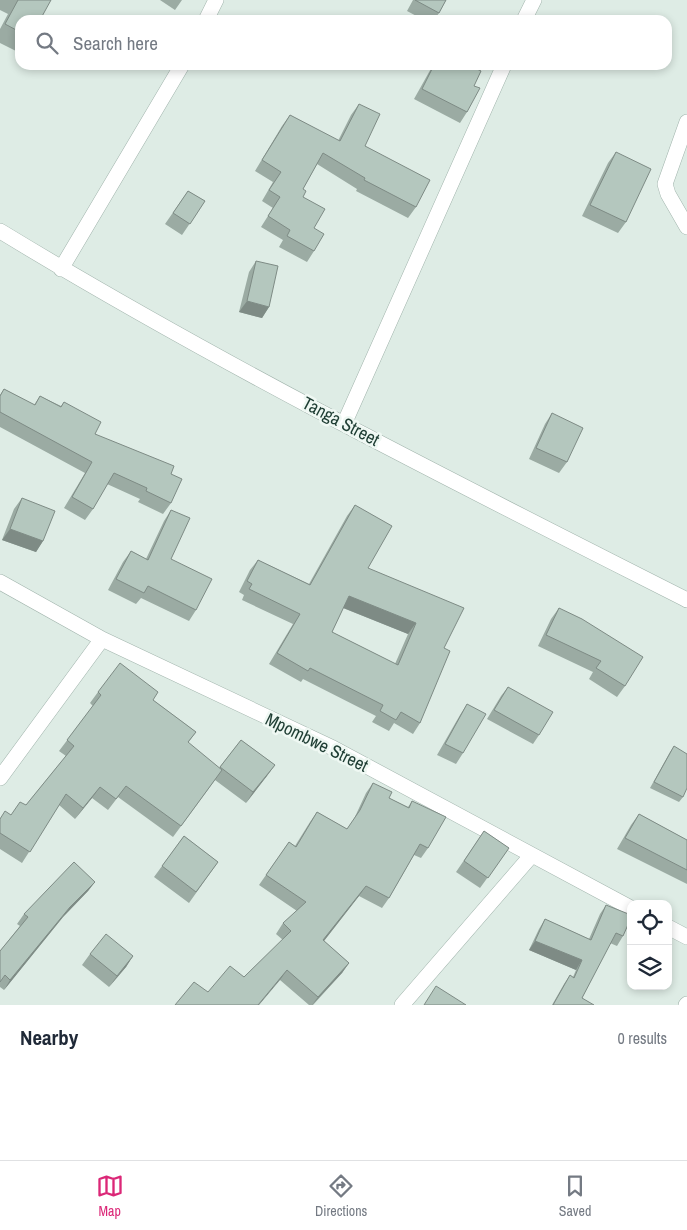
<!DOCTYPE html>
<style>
:root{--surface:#fff;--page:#f6f6f7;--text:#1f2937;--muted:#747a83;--line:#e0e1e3;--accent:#db2777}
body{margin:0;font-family:"Archivo Narrow",sans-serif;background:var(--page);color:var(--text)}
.controls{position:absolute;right:15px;bottom:15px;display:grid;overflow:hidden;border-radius:10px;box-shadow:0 2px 8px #0003}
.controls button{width:45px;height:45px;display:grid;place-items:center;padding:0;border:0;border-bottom:1px solid var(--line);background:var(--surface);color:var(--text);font:25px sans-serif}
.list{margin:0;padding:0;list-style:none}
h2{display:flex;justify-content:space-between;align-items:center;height:65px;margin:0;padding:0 20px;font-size:21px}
h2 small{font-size:16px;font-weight:400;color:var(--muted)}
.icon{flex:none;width:28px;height:28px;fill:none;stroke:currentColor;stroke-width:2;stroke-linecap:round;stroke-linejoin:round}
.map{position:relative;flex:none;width:687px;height:1005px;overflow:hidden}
.search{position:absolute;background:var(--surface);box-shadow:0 2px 8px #0003;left:15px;right:15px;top:15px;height:55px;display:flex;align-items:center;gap:12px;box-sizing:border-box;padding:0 18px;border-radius:15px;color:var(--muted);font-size:19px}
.sheet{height:155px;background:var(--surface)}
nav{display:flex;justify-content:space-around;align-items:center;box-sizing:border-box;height:70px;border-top:1px solid var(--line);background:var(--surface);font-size:14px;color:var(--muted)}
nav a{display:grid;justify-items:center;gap:2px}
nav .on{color:var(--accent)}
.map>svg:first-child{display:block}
</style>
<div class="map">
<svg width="687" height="1005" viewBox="0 0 687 1005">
<rect width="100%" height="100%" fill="#deece5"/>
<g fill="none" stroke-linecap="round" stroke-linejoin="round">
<g stroke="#a1b4ac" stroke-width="16">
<path id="street" d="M 206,20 L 216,0
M 524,20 L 534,0
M 687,122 L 665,184 L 668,194 L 687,227
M 0,231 C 222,366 456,483 687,600
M 61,269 L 182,65
M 344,424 L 504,65
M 0,582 L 102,639 L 333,748 L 631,908
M 0,778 L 102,639
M 668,927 L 687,937
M 402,1005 L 531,856
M 686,1005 L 687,1004"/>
</g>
<use href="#street" stroke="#fff" stroke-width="15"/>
</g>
<path fill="#9baba3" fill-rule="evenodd" d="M 0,0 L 51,0 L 20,20 L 20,53 L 0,43 L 0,29 L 8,14 L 0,10 Z
M 160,0 L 182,0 L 175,10 Z
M 413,0 L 446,0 L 439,13 L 434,20 L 424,20 L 407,11 Z
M 433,65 L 469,65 L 474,86 L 467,112 L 460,123 L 414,99 Z
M 359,104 L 365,146 L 416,207 L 408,218 L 356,191 L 357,189 L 317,164 L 303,189 L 303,197 L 314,228 L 314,251 L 307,262 L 279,247 L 283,240 L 261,227 L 273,208 L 262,201 L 273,182 L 255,171 L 282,126 L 290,115 L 338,141 L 351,115 Z
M 616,152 L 626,222 L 618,233 L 582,216 L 608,163 Z
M 188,191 L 205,201 L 182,235 L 165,224 Z
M 256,261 L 269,307 L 262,318 L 239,312 L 249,272 Z
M 4,389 L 34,405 L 40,396 L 61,406 L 64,402 L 95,434 L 171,474 L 171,503 L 163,514 L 138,502 L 140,499 L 107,484 L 93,509 L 85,520 L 64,508 L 85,473 L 0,427 L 0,395 Z
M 552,413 L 567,462 L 559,473 L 529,459 L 545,424 Z
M 22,498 L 43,541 L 36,552 L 2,540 L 14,509 Z
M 355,505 L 368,568 L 444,648 L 420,723 L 413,734 L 394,723 L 389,731 L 372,722 L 376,716 L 303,679 L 301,682 L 269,664 L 293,624 L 242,600 L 244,595 L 239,592 L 250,570 L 258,560 L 309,584 L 347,516 ZM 343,608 L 408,634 L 395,664 L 332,632 Z
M 171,510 L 171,559 L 196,610 L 189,621 L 141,598 L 136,604 L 108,590 L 123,562 L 131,551 L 146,559 L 164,521 Z
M 559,608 L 625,686 L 617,697 L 589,679 L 593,672 L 538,646 L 551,619 Z
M 508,687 L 539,735 L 533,744 L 487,719 L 501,696 Z
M 98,692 L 153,700 L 196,732 L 188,743 L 219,768 L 241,740 L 275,765 L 246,803 L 215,780 L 173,837 L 118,797 L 108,810 L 92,798 L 75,819 L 59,805 L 22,863 L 0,849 L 0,818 L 11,815 L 26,805 L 66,756 L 59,751 L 93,706 L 90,703 Z
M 467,704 L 463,753 L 456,764 L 437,755 L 460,715 Z
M 674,746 L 683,797 L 679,802 L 650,788 L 670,752 Z
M 373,783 L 389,798 L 408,807 L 412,801 L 428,848 L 421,858 L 414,855 L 389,898 L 382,908 L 359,896 L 324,941 L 349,963 L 342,973 L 313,1005 L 309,1005 L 280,980 L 208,992 L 244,977 L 283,940 L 276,934 L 283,923 L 297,911 L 259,885 L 289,842 L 295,846 L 310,822 L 317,812 L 347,829 L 353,821 L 366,793 Z
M 639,814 L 687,840 L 687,884 L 617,849 L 631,825 Z
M 484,831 L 509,848 L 480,888 L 456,872 Z
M 184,836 L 218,862 L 189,903 L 154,877 Z
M 95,882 L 88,891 L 63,917 L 4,990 L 0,987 L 0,951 L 20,926 L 17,924 L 24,914 Z
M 606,905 L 623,936 L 617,946 L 610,943 L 582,998 L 593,1005 L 552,1005 L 564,984 L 570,975 L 573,977 L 576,970 L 529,950 L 539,929 L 545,919 L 589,939 L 600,914 Z
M 90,954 L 133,956 L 126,967 L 109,987 L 82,965 Z"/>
<path fill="#7e8b85" d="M 247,301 L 269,307 L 262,318 L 239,312 Z
M 10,529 L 43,541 L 36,552 L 2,540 Z
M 349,596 L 416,623 L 408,634 L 341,607 Z
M 275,765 L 267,776 L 246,803 L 253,792 Z
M 100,787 L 92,798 L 75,819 L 83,808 Z
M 95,882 L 88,891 L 63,917 L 4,990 L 10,980 L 70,907 Z
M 366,886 L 359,896 L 316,951 L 323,940 Z
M 535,941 L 582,960 L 576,970 L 529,950 Z
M 133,956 L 126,967 L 109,987 L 117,976 Z
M 349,963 L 342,973 L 312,1005 L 318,997 Z
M 287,970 L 280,980 L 259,1005 L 258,1005 Z"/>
<path fill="#b4c7be" stroke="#7e8b85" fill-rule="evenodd" d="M 18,0 L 51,0 L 40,20 L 20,20 L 20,32 L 5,24 Z
M 415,0 L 446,0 L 439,13 Z
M 434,65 L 469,65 L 481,71 L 474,86 L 480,88 L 467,112 L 422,89 Z
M 359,104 L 380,114 L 365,146 L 430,180 L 416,207 L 364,180 L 365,178 L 323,153 L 303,189 L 306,191 L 303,197 L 325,209 L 314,228 L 324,234 L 314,251 L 287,236 L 290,230 L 268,216 L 280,197 L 269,190 L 281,172 L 262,160 L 290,115 L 340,141 Z
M 616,152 L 651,169 L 626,222 L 590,205 Z
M 188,191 L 205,201 L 190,224 L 173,213 Z
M 256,261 L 278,266 L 269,307 L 247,301 Z
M 4,389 L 35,405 L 40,396 L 61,407 L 64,402 L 101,422 L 95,434 L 174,466 L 171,474 L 182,479 L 171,503 L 146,491 L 147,488 L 114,473 L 93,509 L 72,497 L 92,462 L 0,412 L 0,396 Z
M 552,413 L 583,428 L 567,462 L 536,448 Z
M 22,498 L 55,511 L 43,541 L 10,529 Z
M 355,505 L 392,526 L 368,568 L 464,608 L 444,648 L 450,651 L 420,723 L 401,712 L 396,720 L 380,711 L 383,705 L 310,668 L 308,671 L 277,653 L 300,614 L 249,589 L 252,584 L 247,581 L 258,560 L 310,585 ZM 349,596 L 416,623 L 398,665 L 332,632 Z
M 171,510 L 190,518 L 171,559 L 212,579 L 196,610 L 148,586 L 144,593 L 116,579 L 131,551 L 148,560 Z
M 559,608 L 582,619 L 643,657 L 625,686 L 596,668 L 601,661 L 546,635 Z
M 120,663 L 158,692 L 153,700 L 196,732 L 188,742 L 222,770 L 181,826 L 126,786 L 116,799 L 100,787 L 83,808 L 66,794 L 30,852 L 0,833 L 0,819 L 5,811 L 11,815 L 20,802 L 26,805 L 74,746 L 67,740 L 101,695 L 98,692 Z
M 508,687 L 553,712 L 539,735 L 494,710 Z
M 467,704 L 486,714 L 463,753 L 445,744 Z
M 241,740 L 275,765 L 253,792 L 220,767 Z
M 674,746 L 687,754 L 687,788 L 683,797 L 654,782 Z
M 373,783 L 392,792 L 389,798 L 409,808 L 412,801 L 446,817 L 428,848 L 420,844 L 389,898 L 366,886 L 323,940 L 349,963 L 318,997 L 287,970 L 258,1005 L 175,1005 L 194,982 L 208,992 L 230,966 L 244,977 L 291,931 L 283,923 L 306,902 L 266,875 L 289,842 L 296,847 L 317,812 L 347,829 L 360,810 Z
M 639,814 L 687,840 L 687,870 L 625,838 Z
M 484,831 L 509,848 L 488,878 L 464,861 Z
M 184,836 L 218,862 L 196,892 L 162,866 Z
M 74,862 L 95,882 L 70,907 L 10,980 L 5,975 L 0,982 L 0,951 L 28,917 L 24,914 Z
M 606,905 L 631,915 L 631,918 L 623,936 L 616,933 L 582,998 L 594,1005 L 553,1005 L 570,975 L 574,978 L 582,960 L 535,941 L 545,919 L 591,940 Z
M 106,934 L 133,956 L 117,976 L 90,954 Z
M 436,986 L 466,1005 L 424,1005 Z"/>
<g text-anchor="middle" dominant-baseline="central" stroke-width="5" stroke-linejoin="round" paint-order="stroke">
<g font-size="18" fill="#1e3d33" stroke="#eff8f3">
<text transform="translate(341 421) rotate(28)">Tanga Street</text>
<text transform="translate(317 742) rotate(26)">Mpombwe Street</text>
</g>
</g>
</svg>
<div class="controls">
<button><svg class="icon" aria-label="locate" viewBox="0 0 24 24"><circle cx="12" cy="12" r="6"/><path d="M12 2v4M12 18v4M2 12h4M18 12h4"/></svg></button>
<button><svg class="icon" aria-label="layers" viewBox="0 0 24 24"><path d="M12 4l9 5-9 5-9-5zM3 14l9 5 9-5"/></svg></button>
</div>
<div class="search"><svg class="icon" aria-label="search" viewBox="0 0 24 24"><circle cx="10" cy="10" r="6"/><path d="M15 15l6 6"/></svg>Search here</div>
</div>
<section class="sheet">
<h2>Nearby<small>0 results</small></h2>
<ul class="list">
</ul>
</section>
<nav>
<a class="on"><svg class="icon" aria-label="map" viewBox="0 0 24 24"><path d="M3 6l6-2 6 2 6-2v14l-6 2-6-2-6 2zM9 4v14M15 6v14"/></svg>Map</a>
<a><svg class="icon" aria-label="directions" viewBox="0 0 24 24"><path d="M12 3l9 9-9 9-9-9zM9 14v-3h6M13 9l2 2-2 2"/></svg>Directions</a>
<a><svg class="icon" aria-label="saved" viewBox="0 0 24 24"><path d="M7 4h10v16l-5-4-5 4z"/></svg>Saved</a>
</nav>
